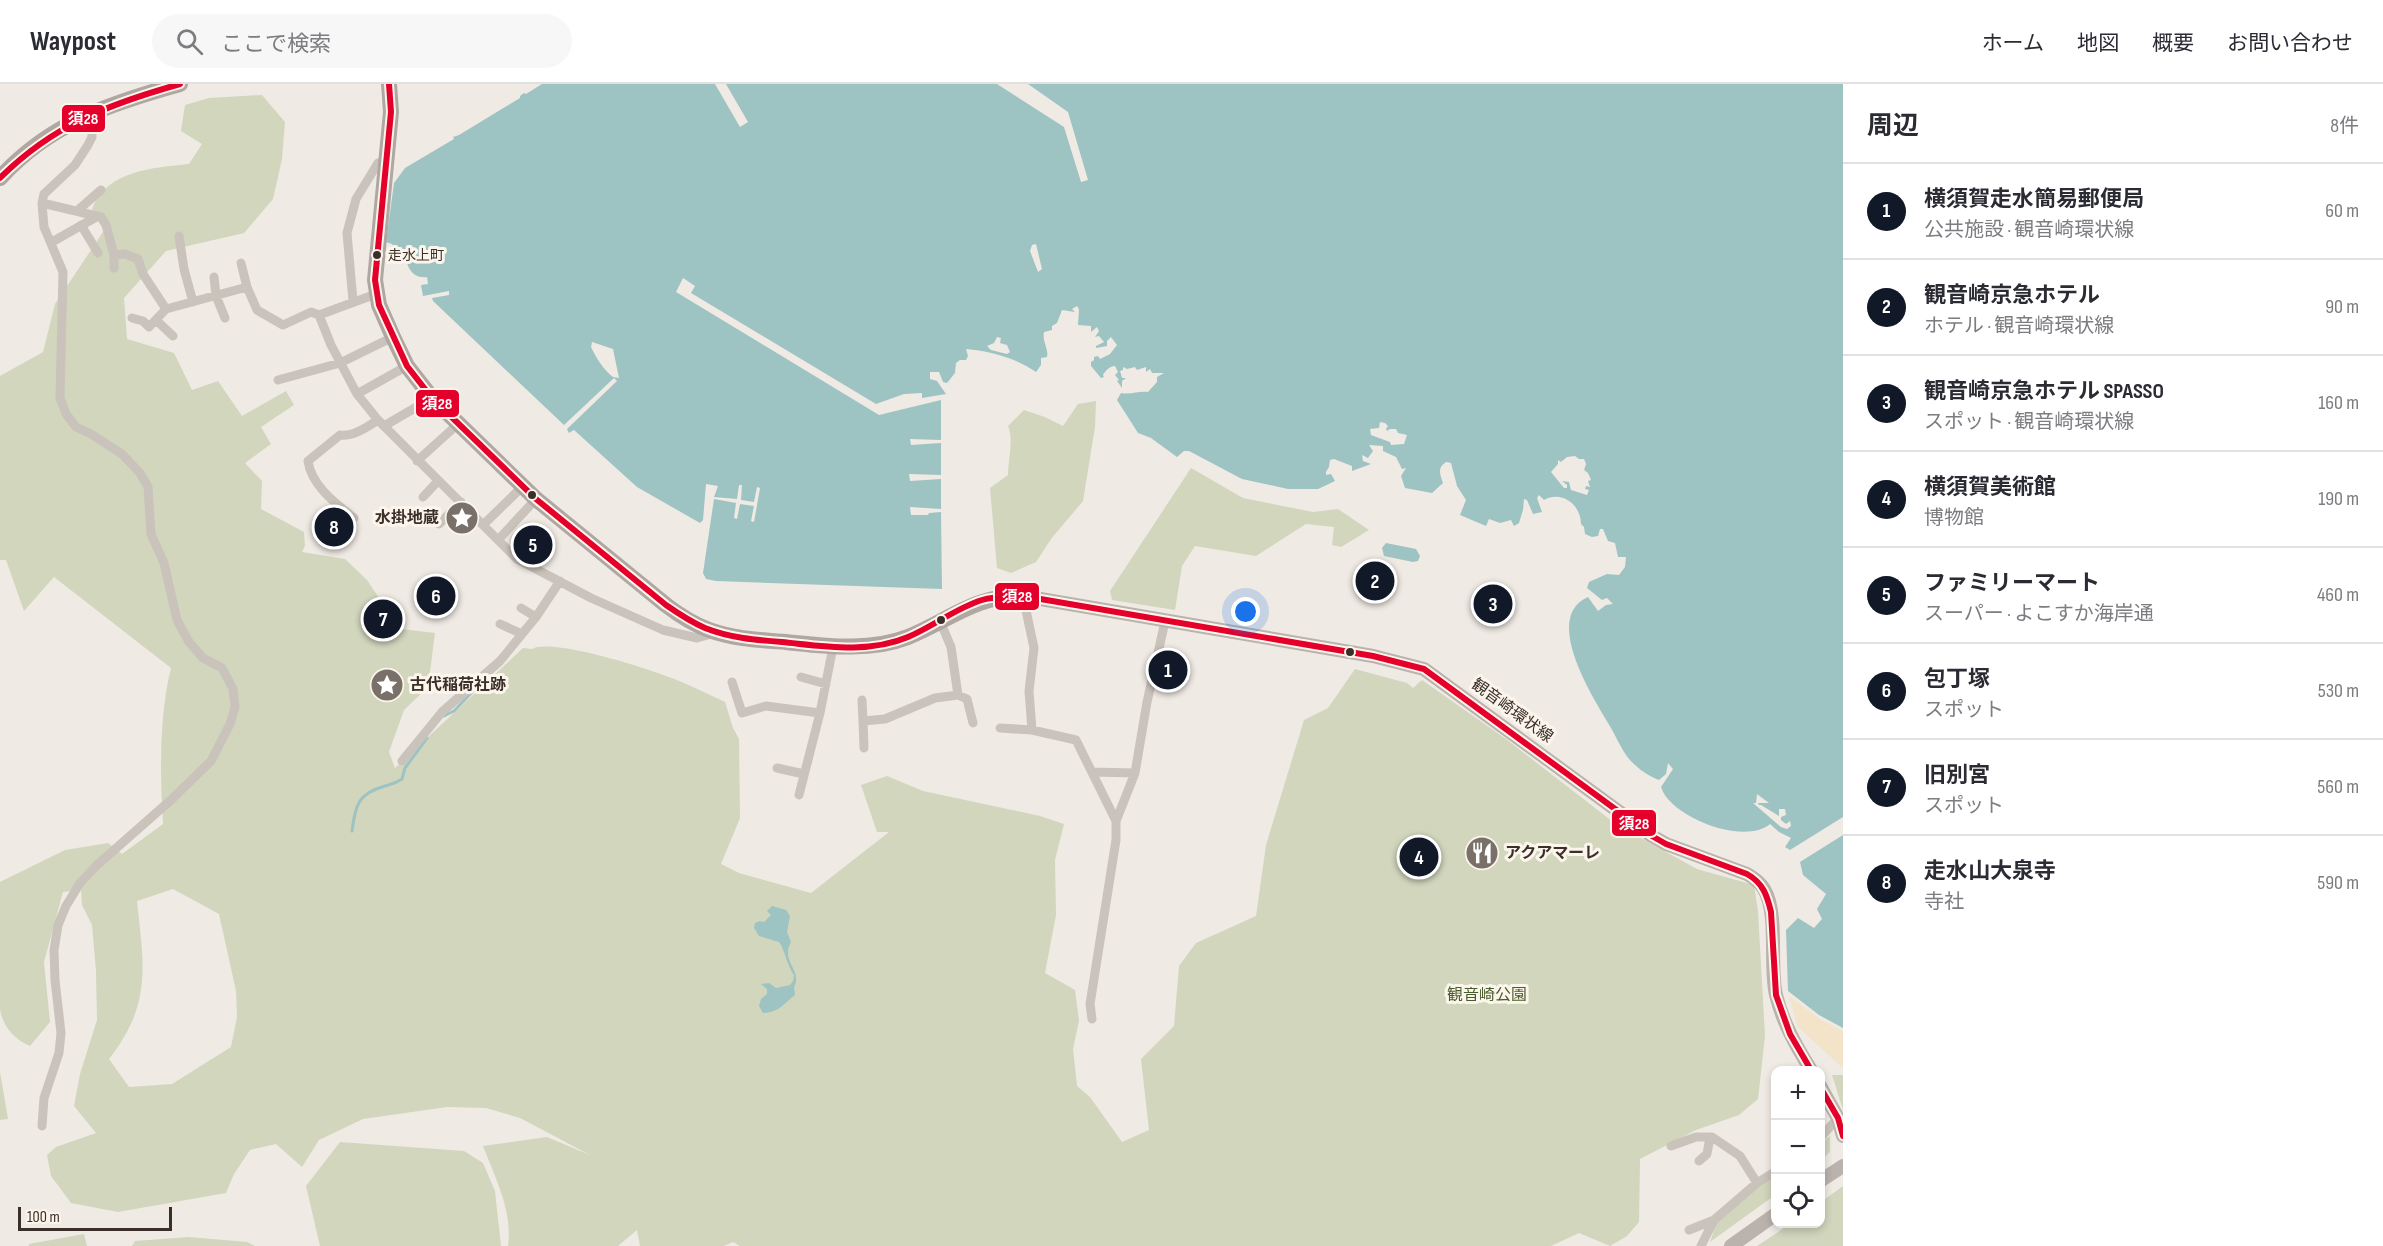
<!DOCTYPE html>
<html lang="ja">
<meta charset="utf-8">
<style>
:root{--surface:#fff;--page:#f7f7f7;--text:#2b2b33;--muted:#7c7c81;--line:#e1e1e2;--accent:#111827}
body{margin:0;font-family:"Sofia Sans Condensed","Noto Sans JP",sans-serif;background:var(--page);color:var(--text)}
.controls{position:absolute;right:18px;bottom:18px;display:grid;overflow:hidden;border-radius:12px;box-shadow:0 3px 9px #0003}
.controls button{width:54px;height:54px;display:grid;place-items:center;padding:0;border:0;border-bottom:2px solid var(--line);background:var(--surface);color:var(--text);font:30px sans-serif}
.scale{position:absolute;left:18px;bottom:15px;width:154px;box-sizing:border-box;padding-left:6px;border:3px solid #3b2f29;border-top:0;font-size:16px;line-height:21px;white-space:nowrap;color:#3b2f29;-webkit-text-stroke:4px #fcf5ec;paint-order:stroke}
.you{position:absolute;left:1246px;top:528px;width:21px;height:21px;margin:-15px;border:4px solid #fff;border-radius:50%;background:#1a73e8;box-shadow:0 0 0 9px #1a73e833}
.badge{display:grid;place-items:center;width:39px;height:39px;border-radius:50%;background:var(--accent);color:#fff;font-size:20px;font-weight:700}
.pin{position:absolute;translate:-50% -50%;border:3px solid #fff;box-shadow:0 2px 6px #0006}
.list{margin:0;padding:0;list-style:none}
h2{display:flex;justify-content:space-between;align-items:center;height:78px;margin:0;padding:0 24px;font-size:26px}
h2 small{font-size:20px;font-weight:400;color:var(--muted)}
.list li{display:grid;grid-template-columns:39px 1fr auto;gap:18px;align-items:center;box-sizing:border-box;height:96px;padding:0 24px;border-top:2px solid var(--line)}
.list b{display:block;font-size:22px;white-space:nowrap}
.list p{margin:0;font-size:20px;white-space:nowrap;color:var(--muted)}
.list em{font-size:20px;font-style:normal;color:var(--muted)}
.icon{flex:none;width:33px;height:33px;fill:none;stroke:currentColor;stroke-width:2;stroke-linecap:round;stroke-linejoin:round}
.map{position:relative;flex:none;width:1843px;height:1162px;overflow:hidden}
header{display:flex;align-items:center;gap:36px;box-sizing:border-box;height:84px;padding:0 30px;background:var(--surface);border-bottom:2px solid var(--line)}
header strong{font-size:28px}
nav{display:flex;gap:33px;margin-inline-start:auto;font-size:21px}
.search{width:420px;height:54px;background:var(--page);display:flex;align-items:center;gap:15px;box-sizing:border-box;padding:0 21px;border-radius:33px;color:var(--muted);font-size:22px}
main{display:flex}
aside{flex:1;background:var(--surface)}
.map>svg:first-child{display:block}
</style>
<header>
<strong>Waypost</strong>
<div class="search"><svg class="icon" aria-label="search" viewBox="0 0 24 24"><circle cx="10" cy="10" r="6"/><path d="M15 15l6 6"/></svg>ここで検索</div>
<nav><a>ホーム</a><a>地図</a><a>概要</a><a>お問い合わせ</a></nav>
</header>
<main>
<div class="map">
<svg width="1843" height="1162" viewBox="0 0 1843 1162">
<rect width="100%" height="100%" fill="#f0eae4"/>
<path fill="#d1d6bd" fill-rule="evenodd" d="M 262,11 L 285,38 L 282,75 L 273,115 L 244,149 L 166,167 L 124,214 L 127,255 L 174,269 L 192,306 L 218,297 L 242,332 L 286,307 L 294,321 L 261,343 L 271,360 L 245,379 L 262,397 L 261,425 L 304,448 L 305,462 L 302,468 L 345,475 L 367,496 L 379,514 L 393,544 L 435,549 L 428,603 L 404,626 L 389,668 L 395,684 L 523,564 L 532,565 C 551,554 643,583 666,592 C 686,599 706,609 725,618 L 733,644 L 739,655 L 740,734 L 721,780 L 739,789 L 811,809 L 889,748 L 877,748 L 861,701 L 887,692 L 923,707 L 1040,732 L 1064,740 L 1055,776 L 1056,831 L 1045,889 L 1075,906 L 1079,937 L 1073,965 L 1077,1002 L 1090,1013 L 1122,1058 L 1149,1046 L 1141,975 L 1174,942 L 1179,882 L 1196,859 L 1256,832 L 1266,761 L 1304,636 L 1328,624 L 1355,585 L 1407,599 L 1413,604 L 1422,596 L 1506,655 L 1617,741 L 1697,785 L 1754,801 L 1758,827 L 1765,952 L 1758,1015 L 1739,1031 L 1696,1046 L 1640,1075 L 1639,1138 L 1627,1152 L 1610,1162 L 1579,1149 L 1551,1162 L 740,1162 L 733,1158 L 724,1162 L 640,1162 L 637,1146 L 618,1162 L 508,1162 C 513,1128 495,1093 483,1062 L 547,1053 L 590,1071 L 520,1034 L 486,1024 L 447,1023 L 363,1035 L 319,1056 L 302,1083 L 276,1060 L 250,1066 L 234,1090 L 226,1109 L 118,1128 L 71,1119 L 51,1092 L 47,1071 L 56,1063 L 96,1049 L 74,1022 L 80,990 L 97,936 L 96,887 L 92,841 L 82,821 L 81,806 L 63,808 L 44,878 L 50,938 L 30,962 C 14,955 3,943 0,925 L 0,798 L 65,766 L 108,759 L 122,770 L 163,740 C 160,691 159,632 171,584 L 54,493 L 24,527 L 6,476 L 0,476 L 0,292 L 43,268 L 55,220 L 105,145 L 92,125 C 107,86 153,84 189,80 L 202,60 L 181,47 L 185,21 L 209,14 ZM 173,805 L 219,830 L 236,907 L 237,933 L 231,963 L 172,1000 L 129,1003 L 109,975 C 152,920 144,882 137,817 Z
M 1096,317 L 1095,343 L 1083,417 L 1051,455 L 1036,478 L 1011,489 L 997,484 L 990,404 L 1008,391 C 1008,375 1014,356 1008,342 L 1024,326 L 1045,333 L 1063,342 L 1078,320 Z
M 1191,384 L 1243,414 L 1313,428 L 1338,425 L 1369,446 L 1341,463 L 1332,461 L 1334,443 L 1306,440 L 1256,472 L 1195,462 L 1182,482 L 1175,526 L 1112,516 L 1110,507 Z
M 0,988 L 8,1035 L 0,1036 Z
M 1832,991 L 1843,991 L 1843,1026 Z
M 1830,1052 L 1830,1068 L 1821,1076 L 1821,1059 Z
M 340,1058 L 464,1067 L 483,1079 L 495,1107 L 501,1162 L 320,1162 L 306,1102 Z
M 1775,1092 L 1775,1111 L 1710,1158 L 1717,1138 L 1763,1099 Z
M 1843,1102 L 1843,1162 L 1757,1162 L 1790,1140 L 1820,1140 L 1821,1118 Z
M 84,1150 L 87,1162 L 29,1162 L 29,1160 Z
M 189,1153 L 247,1158 L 255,1162 L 132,1162 L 135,1157 Z"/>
<path fill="#f2e3c9" d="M 1789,912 L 1821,936 L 1843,947 L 1843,984 L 1798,943 Z"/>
<path fill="#9ec3c3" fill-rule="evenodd" d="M 542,0 L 715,0 L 740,43 L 748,38 L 726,0 L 1843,0 L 1843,733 L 1790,766 L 1785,763 L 1791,754 L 1779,748 L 1770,740 C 1744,762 1670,733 1661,703 L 1673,685 L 1668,679 L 1666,690 L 1659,696 C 1648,692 1637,684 1629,675 C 1621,665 1615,650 1608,639 C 1592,612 1542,533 1588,513 L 1598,527 L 1606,521 L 1613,520 L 1607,514 L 1602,516 L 1587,504 L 1589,498 L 1607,490 L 1619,491 L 1625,483 L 1626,473 L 1618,473 L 1615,459 L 1608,457 L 1603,445 L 1600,445 L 1598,452 L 1592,453 L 1585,450 L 1584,443 L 1581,440 C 1581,421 1562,406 1544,416 L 1539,411 L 1537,414 L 1542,428 L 1533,430 L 1527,416 L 1524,415 L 1523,426 L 1519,439 L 1514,442 L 1511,436 L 1500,439 L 1489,435 L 1486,442 L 1460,431 L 1466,416 L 1457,402 L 1451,379 L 1446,378 C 1437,384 1440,390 1443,399 L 1432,409 L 1405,404 L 1401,392 L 1406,384 L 1402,385 L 1396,373 L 1383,367 L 1383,362 L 1369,361 L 1373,367 L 1368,374 L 1362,371 L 1363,377 L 1371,380 L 1352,387 L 1352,382 L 1334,375 L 1330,376 L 1329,383 L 1326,388 L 1326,391 L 1331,390 L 1335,397 L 1318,405 L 1288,405 L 1242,395 L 1189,367 L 1184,367 L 1177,373 L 1151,354 L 1138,349 L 1117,316 L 1121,309 C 1131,311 1138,307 1148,308 L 1157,298 L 1157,293 L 1164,289 L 1152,289 L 1150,285 L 1146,288 L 1146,283 L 1137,286 L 1135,283 L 1127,285 L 1123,283 L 1123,286 L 1120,287 L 1122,294 L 1126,294 L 1122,297 L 1122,304 L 1117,297 L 1119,296 L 1115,291 L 1118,288 L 1115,282 C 1110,282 1105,287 1103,291 L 1104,293 L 1101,294 L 1091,282 L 1091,278 L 1094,276 L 1094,273 L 1098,272 L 1100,275 L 1110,270 L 1117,261 L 1111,253 L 1107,257 L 1107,262 L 1096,264 L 1096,262 L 1104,258 L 1099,252 L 1095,253 L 1099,247 L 1097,243 L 1091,248 L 1091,242 L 1078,241 L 1079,225 L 1077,222 L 1072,225 L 1075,228 L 1062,226 L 1057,239 L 1052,242 L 1052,246 L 1044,248 C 1042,258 1049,265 1047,273 L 1041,274 L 1041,281 L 1036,288 C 1016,274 990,267 966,265 L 968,272 L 966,276 L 960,276 L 956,279 L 955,289 L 947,299 L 943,298 L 939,288 L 930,288 L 930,295 L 937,297 L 946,310 L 922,314 L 922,309 L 904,310 L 876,320 L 691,209 L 695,202 L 683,194 L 676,208 L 879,331 L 941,316 L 941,356 L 910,355 L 911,361 L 941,359 L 941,391 L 909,390 L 910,397 L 941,395 L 941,425 L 910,423 L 911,431 L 928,431 L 929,429 L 941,428 L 942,505 L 716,497 L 706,495 L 703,489 L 714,415 L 736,419 L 734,434 L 737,435 L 740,420 L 754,422 L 751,437 L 754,438 L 760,404 L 757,403 L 754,418 L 741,416 L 742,401 L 739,401 L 737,415 L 714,413 L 718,402 L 706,400 L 703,436 L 700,439 L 637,403 L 574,346 L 569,349 L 567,345 L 617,297 L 614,294 L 564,341 L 433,217 L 432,214 L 449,211 L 449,207 L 423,212 L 421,201 L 428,200 L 427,193 C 412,195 407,183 405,170 L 395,169 L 392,160 L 386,158 L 394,99 L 405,84 L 454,55 L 453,53 L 459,51 L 520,14 L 520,12 L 524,9 L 526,10 ZM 997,253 L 1001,254 L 1000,259 L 1007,261 L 1010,268 L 1007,270 L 991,266 L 987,262 L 994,259 ZM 592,258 L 613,265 L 619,294 L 613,293 C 603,285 597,275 591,263 ZM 1380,338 L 1385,339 L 1388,342 L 1386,345 L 1387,347 L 1390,345 L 1396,345 L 1398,349 L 1407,351 L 1404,360 L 1391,361 L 1390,358 L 1371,351 L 1370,345 L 1379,344 ZM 1575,372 L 1579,375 L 1584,375 L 1586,380 L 1584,386 L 1588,389 L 1591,396 L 1588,397 L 1590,403 L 1586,402 L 1585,405 L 1589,406 L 1587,411 L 1571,406 L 1569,398 L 1562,397 L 1567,401 L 1567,404 L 1564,404 L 1551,388 L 1558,380 L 1558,376 L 1561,378 L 1567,373 ZM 1757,710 L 1769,719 L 1758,719 L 1759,721 L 1761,721 L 1779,732 L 1779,725 L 1785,725 L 1786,731 L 1781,733 L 1781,736 L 1786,740 L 1790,737 L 1791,742 L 1787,745 L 1781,743 L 1753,719 L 1756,719 Z
M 1386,459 L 1416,465 L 1420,472 L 1418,477 L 1413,478 L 1384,472 L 1382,464 Z
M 1843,751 L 1843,944 L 1819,931 L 1788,907 L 1786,846 L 1798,834 L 1814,844 L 1822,835 L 1817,825 L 1826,810 L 1803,791 L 1800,778 Z
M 772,822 L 786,826 L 790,832 L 787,848 L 791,858 C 780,878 803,886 794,903 L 795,911 C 784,920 777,929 763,929 L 759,922 L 761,915 L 767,910 L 767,905 L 761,900 L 769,899 L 776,904 L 790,901 L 793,897 L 794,891 C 786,880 786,868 779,858 L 759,852 L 754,844 L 755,839 L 760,837 L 764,838 L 771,831 L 767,827 Z"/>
<path fill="#f0eae4" d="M 997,0 L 1028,0 L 1068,28 L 1088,96 L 1081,98 L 1064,43 Z
M 1036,160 L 1042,185 L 1038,188 L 1030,167 L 1032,161 Z"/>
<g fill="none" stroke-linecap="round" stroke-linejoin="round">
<path stroke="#9ec3c3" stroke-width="3" d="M 444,632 L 454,627 L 477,603
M 352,747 C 356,721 357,710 385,702 C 391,700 396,699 402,695 L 405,684 L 427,654"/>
<path stroke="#cac3bc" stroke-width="9" d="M 42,119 L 101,133 L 106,141 L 114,171 L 125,170 L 138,175 L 143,190 L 166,225 L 247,203 L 257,226 L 283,241 L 311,228 L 319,231
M 77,127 L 101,106
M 81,141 L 98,169
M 179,152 L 184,185 L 193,218
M 52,158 L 98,132
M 241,179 L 247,203
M 114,184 L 114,171
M 214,193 L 216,212 L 225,234
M 376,210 L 319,231 L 331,261 L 357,310 L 378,336 L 517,475 L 591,514 L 663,546 L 697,554 L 715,549
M 353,217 L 347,149 L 356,115 L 378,79 L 386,78
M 132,234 L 143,237 L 149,243 L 166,225
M 156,236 L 173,252
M 278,296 L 340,279 L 393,253
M 357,310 L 407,282
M 384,342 L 432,314
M 417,377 L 458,340
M 423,413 L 438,397
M 354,434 C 335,419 311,401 308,377 L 340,351 C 353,353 367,343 378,336
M 439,440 L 461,418
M 484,440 L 522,403
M 498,456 L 536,415
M 1023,512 L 1034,564 L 1029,607 L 1032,646 L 1076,656 L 1116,737
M 521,524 L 536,533
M 500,540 L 522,550
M 801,593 L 826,600
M 447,596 L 462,609
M 732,598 L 742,629 L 766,622 L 820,629
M 958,611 L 967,615 L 973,639
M 862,616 L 863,637 L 885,635 L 935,614 L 958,611 L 951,563 L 940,537
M 863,637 L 864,664
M 1000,644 L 1032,646
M 402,677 L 442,628 L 500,577 L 536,533 L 560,497
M 777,684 L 804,690
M 1092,688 L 1135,689
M 799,711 L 820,629 L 833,563
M 1092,935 L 1090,920 L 1116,756 L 1116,737 L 1135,689 L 1147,618 L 1164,542
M 42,1042 L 44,1014 L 59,969 L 61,949 L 55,896 L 54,866 L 58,841 L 66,822 L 80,799 L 96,782 L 172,715 L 211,677 L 230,640 L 235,623 L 233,605 L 222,584 L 203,574 L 189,558 L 177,536 L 164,479 L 151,450 L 148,403 L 140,389 L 122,370 L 91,350 L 76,343 L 66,330 L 60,314 L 63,188 L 44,143 L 42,119 L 44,110 L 75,81 L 88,61 L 92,53 L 92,41 L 87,39 L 80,42
M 1820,1054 L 1838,1034
M 1671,1062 L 1696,1053 L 1712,1053 L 1740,1072 L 1757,1099
M 1699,1077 L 1707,1070 L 1710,1053
M 1689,1146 L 1714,1136
M 1701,1162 L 1714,1136 L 1757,1099 L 1776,1087"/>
<path stroke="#bab3ad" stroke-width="14" d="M 1023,512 L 1373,572 L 1424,585 L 1652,752 L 1666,760 L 1747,790 C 1754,794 1760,798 1764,805 C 1779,830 1769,881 1776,911 C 1783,939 1796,962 1811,986
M 1820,1002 L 1838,1034 L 1843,1052
M 1820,1097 L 1843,1082
M 1731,1162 L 1776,1130"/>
<path stroke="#afa8a2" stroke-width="16" d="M 389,0 L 391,28 L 375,196 L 379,221 L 393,253 L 407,282 L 432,314 L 536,415 L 666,521 C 679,531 693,540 709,546 C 734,555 760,556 786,558 C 826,562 869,568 908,553 C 950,536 975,511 1023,512
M 0,94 C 50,39 111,19 180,0"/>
<g stroke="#fcf5ec" stroke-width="10">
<path id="bus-1" d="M 389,0 L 391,28 L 375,196 L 379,221 L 407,282 L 432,314 L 536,415 L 666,521 C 679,530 691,538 705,544 C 730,554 756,556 782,558 C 823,562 868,570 908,553 C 934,542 956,524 982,516 C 995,512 1009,513 1023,512 L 1373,572 L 1424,585 L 1652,752 L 1666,760 L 1747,790 C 1763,799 1767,811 1771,828 L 1776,911 L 1790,950 L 1811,986
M 0,94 C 53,41 109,20 180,0
M 1820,1003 L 1838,1034 L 1843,1052"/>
</g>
<use href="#bus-1" stroke="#e4002b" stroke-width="6"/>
</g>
<defs>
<g id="sight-disc" transform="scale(1.725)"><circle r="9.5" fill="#7a706a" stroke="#fcf5ec"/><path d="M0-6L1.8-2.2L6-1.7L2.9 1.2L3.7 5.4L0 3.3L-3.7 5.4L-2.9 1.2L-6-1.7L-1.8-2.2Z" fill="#fff"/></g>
<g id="restaurant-disc" transform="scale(1.725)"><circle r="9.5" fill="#7a706a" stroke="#fcf5ec"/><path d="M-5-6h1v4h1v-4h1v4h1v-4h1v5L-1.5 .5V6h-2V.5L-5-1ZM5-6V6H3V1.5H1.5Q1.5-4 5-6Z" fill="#fff"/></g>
</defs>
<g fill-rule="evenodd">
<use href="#sight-disc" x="462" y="434"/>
<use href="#sight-disc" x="387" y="601"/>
<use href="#restaurant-disc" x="1482" y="769"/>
</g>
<g fill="#3b2f29" stroke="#fcf5ec" stroke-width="2">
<circle cx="377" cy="171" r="5"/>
<circle cx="532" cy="411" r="5"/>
<circle cx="941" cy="536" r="5"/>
<circle cx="1350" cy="568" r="5"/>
</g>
<g text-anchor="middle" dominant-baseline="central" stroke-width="6" stroke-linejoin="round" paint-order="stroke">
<g font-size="14" fill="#3b2f29" stroke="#fcf5ec" text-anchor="start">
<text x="388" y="171">走水上町</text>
</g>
<g font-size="16" font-weight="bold" fill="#3b2f29" stroke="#fcf5ec" text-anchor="start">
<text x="439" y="434" text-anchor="end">水掛地蔵</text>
<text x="410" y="601">古代稲荷社跡</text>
<text x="1505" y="769">アクアマーレ</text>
</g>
<g font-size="16" fill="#3b2f29" stroke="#fcf5ec">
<text transform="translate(1512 627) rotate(36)">観音崎環状線</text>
</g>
<g font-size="16" fill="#495c2b" stroke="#fcf5ec">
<text x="1487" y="911">観音崎公園</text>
</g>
</g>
<g stroke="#fcf5ec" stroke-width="2">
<rect x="61" y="20" width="45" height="29" rx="6" fill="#e4002b"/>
<rect x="415" y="305" width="45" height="29" rx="6" fill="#e4002b"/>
<rect x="994" y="498" width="46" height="29" rx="6" fill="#e4002b"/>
<rect x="1611" y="725" width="46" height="28" rx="6" fill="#e4002b"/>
</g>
<g font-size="16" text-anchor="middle" font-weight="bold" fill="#fff">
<text x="83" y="40">須28</text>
<text x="437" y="325">須28</text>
<text x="1017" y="518">須28</text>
<text x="1634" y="745">須28</text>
</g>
</svg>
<div class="controls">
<button>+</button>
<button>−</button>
<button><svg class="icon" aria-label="locate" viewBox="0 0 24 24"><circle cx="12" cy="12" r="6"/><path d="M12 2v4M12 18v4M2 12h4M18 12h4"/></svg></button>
</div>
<div class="scale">100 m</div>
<div class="you"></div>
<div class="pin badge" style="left:1168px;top:586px">1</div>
<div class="pin badge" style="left:1375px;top:497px">2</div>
<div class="pin badge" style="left:1493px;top:520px">3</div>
<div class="pin badge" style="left:1419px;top:773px">4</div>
<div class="pin badge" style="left:533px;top:461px">5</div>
<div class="pin badge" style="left:436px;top:512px">6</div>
<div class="pin badge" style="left:383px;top:535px">7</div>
<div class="pin badge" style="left:334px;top:443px">8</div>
</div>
<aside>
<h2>周辺<small>8件</small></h2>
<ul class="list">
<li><span class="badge">1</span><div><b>横須賀走水簡易郵便局</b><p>公共施設 · 観音崎環状線</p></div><em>60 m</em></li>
<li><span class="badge">2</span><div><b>観音崎京急ホテル</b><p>ホテル · 観音崎環状線</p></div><em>90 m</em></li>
<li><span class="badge">3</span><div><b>観音崎京急ホテル SPASSO</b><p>スポット · 観音崎環状線</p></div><em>160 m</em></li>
<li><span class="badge">4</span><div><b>横須賀美術館</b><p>博物館</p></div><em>190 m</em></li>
<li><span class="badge">5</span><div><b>ファミリーマート</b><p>スーパー · よこすか海岸通</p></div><em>460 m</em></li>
<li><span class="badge">6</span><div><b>包丁塚</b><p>スポット</p></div><em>530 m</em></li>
<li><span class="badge">7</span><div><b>旧別宮</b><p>スポット</p></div><em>560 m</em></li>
<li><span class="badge">8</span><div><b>走水山大泉寺</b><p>寺社</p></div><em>590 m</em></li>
</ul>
</aside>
</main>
